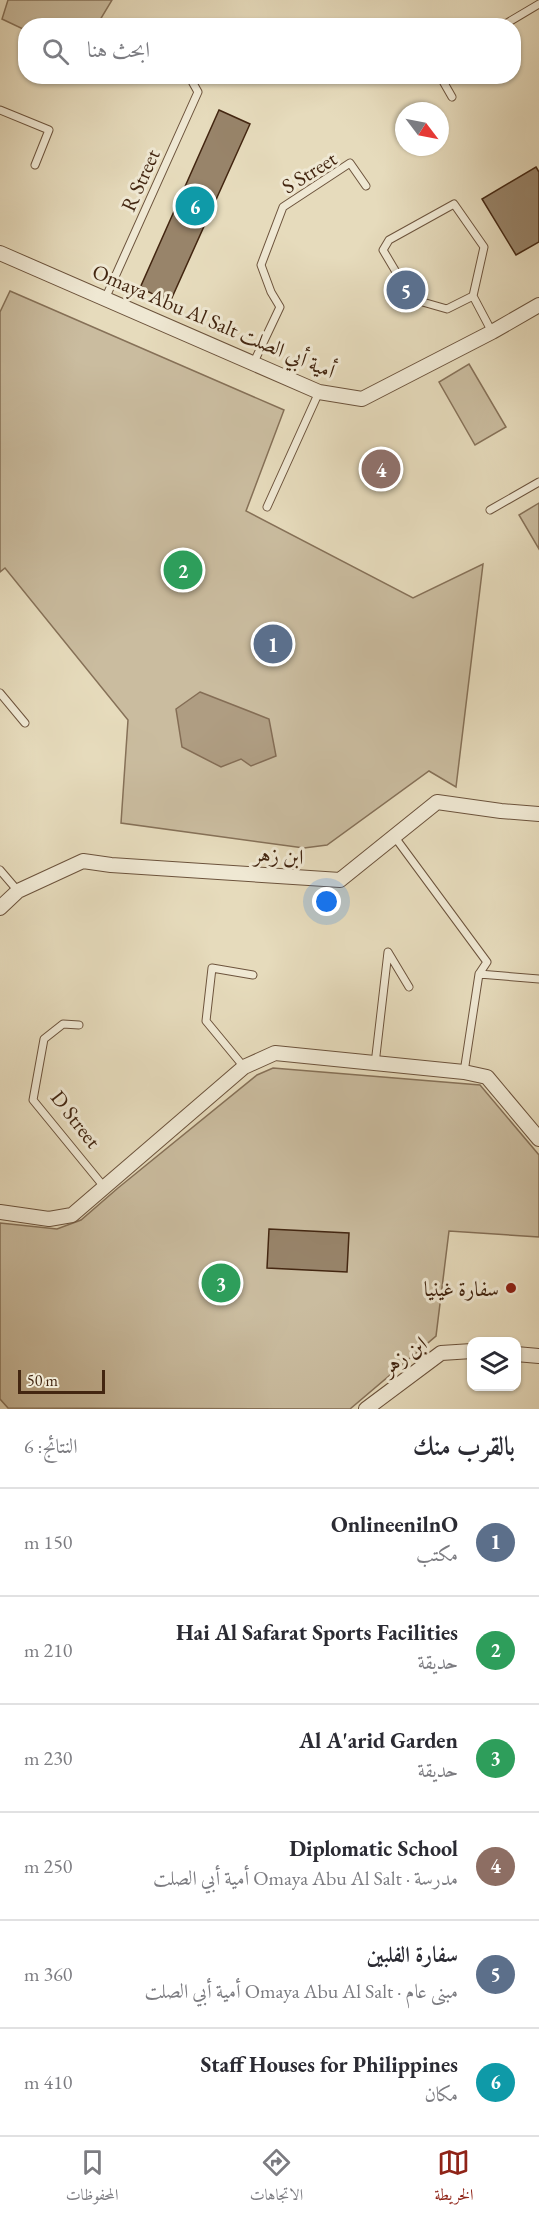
<!DOCTYPE html>
<html lang="ar">
<meta charset="utf-8">
<style>
:root{--surface:#fff;--page:#f7f7f7;--text:#2b2b33;--muted:#7c7c81;--line:#e1e1e2;--accent:#8f2418}
body{margin:0;font-family:"EB Garamond",Amiri,serif;background:var(--page);color:var(--text);direction:rtl}
.controls{position:absolute;right:18px;bottom:18px;display:grid;overflow:hidden;border-radius:12px;box-shadow:0 2px 4px #0004}
.controls button{width:54px;height:54px;display:grid;place-items:center;padding:0;border:0;border-bottom:2px solid var(--line);background:var(--surface);color:var(--text);font:30px sans-serif}
.compass{position:absolute;left:395px;top:102px;width:54px;height:54px;border-radius:50%;background:var(--surface);box-shadow:0 2px 4px #0004;rotate:122deg}
.scale{position:absolute;left:18px;bottom:15px;width:87px;box-sizing:border-box;padding-left:6px;border:3px solid #432611;border-top:0;font-size:16px;line-height:21px;white-space:nowrap;color:#432611;-webkit-text-stroke:4px #efe8d3;paint-order:stroke}
.you{position:absolute;left:327px;top:902px;width:21px;height:21px;margin:-15px;border:4px solid #fff;border-radius:50%;background:#1a73e8;box-shadow:0 0 0 9px #1a73e833}
.badge{display:grid;place-items:center;width:39px;height:39px;border-radius:50%;background:var(--accent);color:#fff;font-size:20px;font-weight:700}
.pin{position:absolute;translate:-50% -50%;border:3px solid #fff;box-shadow:0 2px 6px #0006}
.list{margin:0;padding:0;list-style:none}
h2{display:flex;justify-content:space-between;align-items:center;height:78px;margin:0;padding:0 24px;font-size:26px}
h2 small{font-size:20px;font-weight:400;color:var(--muted)}
.list li{display:grid;grid-template-columns:39px 1fr auto;gap:18px;align-items:center;box-sizing:border-box;height:108px;padding:0 24px;border-top:2px solid var(--line)}
.list b{display:block;font-size:22px;white-space:nowrap}
.list p{margin:0;font-size:20px;white-space:nowrap;color:var(--muted)}
.list em{font-size:20px;font-style:normal;color:var(--muted)}
.icon{flex:none;width:33px;height:33px;fill:none;stroke:currentColor;stroke-width:2;stroke-linecap:round;stroke-linejoin:round}
.map{position:relative;flex:none;width:539px;height:1409px;overflow:hidden;direction:ltr}
.search{position:absolute;background:var(--surface);box-shadow:0 2px 4px #0004;left:18px;right:18px;top:18px;height:66px;display:flex;align-items:center;gap:15px;box-sizing:border-box;padding:0 21px;border-radius:24px;color:var(--muted);font-size:22px}
.sheet{height:726px;background:var(--surface)}
nav{display:flex;justify-content:space-around;align-items:center;box-sizing:border-box;height:84px;border-top:2px solid var(--line);background:var(--surface);font-size:16px;color:var(--muted)}
nav a{display:grid;justify-items:center;gap:3px}
nav .on{color:var(--accent)}
.map>svg:first-child{display:block}
</style>
<div class="map">
<svg width="539" height="1409" viewBox="0 0 539 1409">
<rect width="100%" height="100%" fill="#e6dbbc"/>
<filter id="stains"><feTurbulence type="fractalNoise" baseFrequency=".00333" numOctaves="4"/><feColorMatrix values="0 0 0 0 .2 0 0 0 0 .09 0 0 0 0 .02 0 0 0 .5 -.17"/></filter>
<radialGradient id="worn" r=".72"><stop offset=".6" stop-color="#630" stop-opacity="0"/><stop offset="1" stop-color="#630" stop-opacity=".3"/></radialGradient>
<path fill="#cabc9f" stroke="#867158" stroke-width="1.5" d="M 8,0 L 112,0 L 97,25 L 26,26 L 25,30 L 2,19 Z
M 10,291 L 284,410 L 246,511 L 413,598 L 483,564 L 456,787 L 429,771 L 327,845 L 304,848 L 121,823 L 128,720 L 5,568 L 0,572 L 0,312 Z
M 469,364 L 506,427 L 475,445 L 439,382 Z
M 539,503 L 539,549 L 519,515 Z
M 273,1068 L 480,1085 L 539,1155 L 539,1237 L 449,1231 L 436,1336 L 350,1409 L 8,1408 L 0,1399 L 0,1223 L 57,1229 L 81,1220 L 118,1188 L 257,1075 Z"/>
<path fill="#af9d82" stroke="#846d55" stroke-width="1.5" d="M 200,692 L 269,719 L 276,756 L 251,766 L 241,759 L 221,767 L 182,747 L 176,709 Z"/>
<path fill="#98846a" stroke="#432611" stroke-width="1.5" d="M 219,110 L 250,124 L 170,302 L 140,288 Z
M 536,167 L 539,172 L 539,242 L 516,255 L 482,199 Z
M 269,1229 L 349,1233 L 347,1272 L 267,1268 Z"/>
<g fill="none" stroke-linecap="round" stroke-linejoin="round">
<g stroke="#6c533c" stroke-width="9">
<path id="lane" d="M 502,26 L 539,4
M 440,76 L 452,97
M 0,110 L 49,130 L 35,165
M 473,296 L 447,309 L 412,299 L 383,250 L 389,240 L 454,204 L 484,247 L 473,296 L 492,332
M 105,299 L 198,92 L 189,76
M 254,362 L 280,307 L 271,292 L 261,265 L 283,207 L 350,163 L 366,186
M 267,507 L 319,392
M 490,510 L 539,482
M 0,693 L 25,723
M 394,836 L 487,962 L 479,974 L 464,1072
M 0,870 L 18,891
M 479,974 L 539,979
M 79,1025 L 63,1024 L 44,1039 L 33,1100 L 105,1188
M 375,1064 L 388,952 L 409,987
M 244,1067 L 206,1021 L 212,968 L 253,975"/>
</g>
<g stroke="#6c533c" stroke-width="16">
<path id="street" d="M 0,253 L 319,392 L 362,399 L 492,332 L 539,305
M 0,908 L 18,891 L 83,861 L 111,865 L 340,880 L 437,802 L 501,811 L 539,814
M 0,1212 L 49,1219 L 72,1215 L 244,1067 L 275,1053 L 464,1072 L 487,1077 L 539,1139
M 516,1354 L 539,1356
M 366,1409 L 441,1353 L 472,1351"/>
</g>
<use href="#lane" stroke="#efe8d3" stroke-width="7"/>
<use href="#street" stroke="#efe8d3" stroke-width="14"/>
</g>
<circle fill="#8f2418" stroke="#efe8d3" stroke-width="2" cx="511" cy="1288" r="6"/>
<g text-anchor="middle" dominant-baseline="central" stroke-width="6" stroke-linejoin="round" paint-order="stroke">
<g font-size="21" fill="#432611" stroke="#efe8d3">
<text transform="translate(309 172) rotate(-32)">S Street</text>
<text transform="translate(140 180) rotate(-66)">R Street</text>
<text transform="translate(214 321) rotate(23)">Omaya Abu Al Salt أمية أبي الصلت</text>
<text transform="translate(279 855) rotate(4)">ابن زهر</text>
<text transform="translate(76 1119) rotate(52)">D Street</text>
<text transform="translate(404 1355) rotate(-35)">ابن زهر</text>
</g>
<g font-size="21" fill="#432611" stroke="#efe8d3" text-anchor="end">
<text x="499" y="1288">سفارة غينيا</text>
</g>
</g>
<rect width="100%" height="100%" filter="url(#stains)"/>
<rect width="100%" height="100%" fill="url(#worn)"/>
</svg>
<div class="controls">
<button><svg class="icon" aria-label="layers" viewBox="0 0 24 24"><path d="M12 4l9 5-9 5-9-5zM3 14l9 5 9-5"/></svg></button>
</div>
<svg class="compass" viewBox="-18 -18 36 36"><path d="M0-13l5 13h-10z" fill="#e53935"/><path d="M0 13l5-13h-10z" fill="#7c7c81"/></svg>
<div class="scale">50 m</div>
<div class="you"></div>
<div class="pin badge" style="left:273px;top:644px;background:#5c6f8a">1</div>
<div class="pin badge" style="left:183px;top:570px;background:#2e9e5b">2</div>
<div class="pin badge" style="left:221px;top:1283px;background:#2e9e5b">3</div>
<div class="pin badge" style="left:381px;top:469px;background:#8d6e63">4</div>
<div class="pin badge" style="left:406px;top:290px;background:#5c6f8a">5</div>
<div class="pin badge" style="left:195px;top:206px;background:#0f9aa8">6</div>
<div class="search"><svg class="icon" aria-label="search" viewBox="0 0 24 24"><circle cx="10" cy="10" r="6"/><path d="M15 15l6 6"/></svg>ابحث هنا</div>
</div>
<section class="sheet">
<h2>بالقرب منك<small>النتائج: 6</small></h2>
<ul class="list">
<li><span class="badge" style="background:#5c6f8a">1</span><div><b>OnlineenilnO</b><p>مكتب</p></div><em>150 m</em></li>
<li><span class="badge" style="background:#2e9e5b">2</span><div><b>Hai Al Safarat Sports Facilities</b><p>حديقة</p></div><em>210 m</em></li>
<li><span class="badge" style="background:#2e9e5b">3</span><div><b>Al A'arid Garden</b><p>حديقة</p></div><em>230 m</em></li>
<li><span class="badge" style="background:#8d6e63">4</span><div><b>Diplomatic School</b><p>مدرسة · Omaya Abu Al Salt أمية أبي الصلت</p></div><em>250 m</em></li>
<li><span class="badge" style="background:#5c6f8a">5</span><div><b>سفارة الفلبين</b><p>مبنى عام · Omaya Abu Al Salt أمية أبي الصلت</p></div><em>360 m</em></li>
<li><span class="badge" style="background:#0f9aa8">6</span><div><b>Staff Houses for Philippines</b><p>مكان</p></div><em>410 m</em></li>
</ul>
</section>
<nav>
<a class="on"><svg class="icon" aria-label="map" viewBox="0 0 24 24"><path d="M3 6l6-2 6 2 6-2v14l-6 2-6-2-6 2zM9 4v14M15 6v14"/></svg>الخريطة</a>
<a><svg class="icon" aria-label="directions" viewBox="0 0 24 24"><path d="M12 3l9 9-9 9-9-9zM9 14v-3h6M13 9l2 2-2 2"/></svg>الاتجاهات</a>
<a><svg class="icon" aria-label="saved" viewBox="0 0 24 24"><path d="M7 4h10v16l-5-4-5 4z"/></svg>المحفوظات</a>
</nav>
